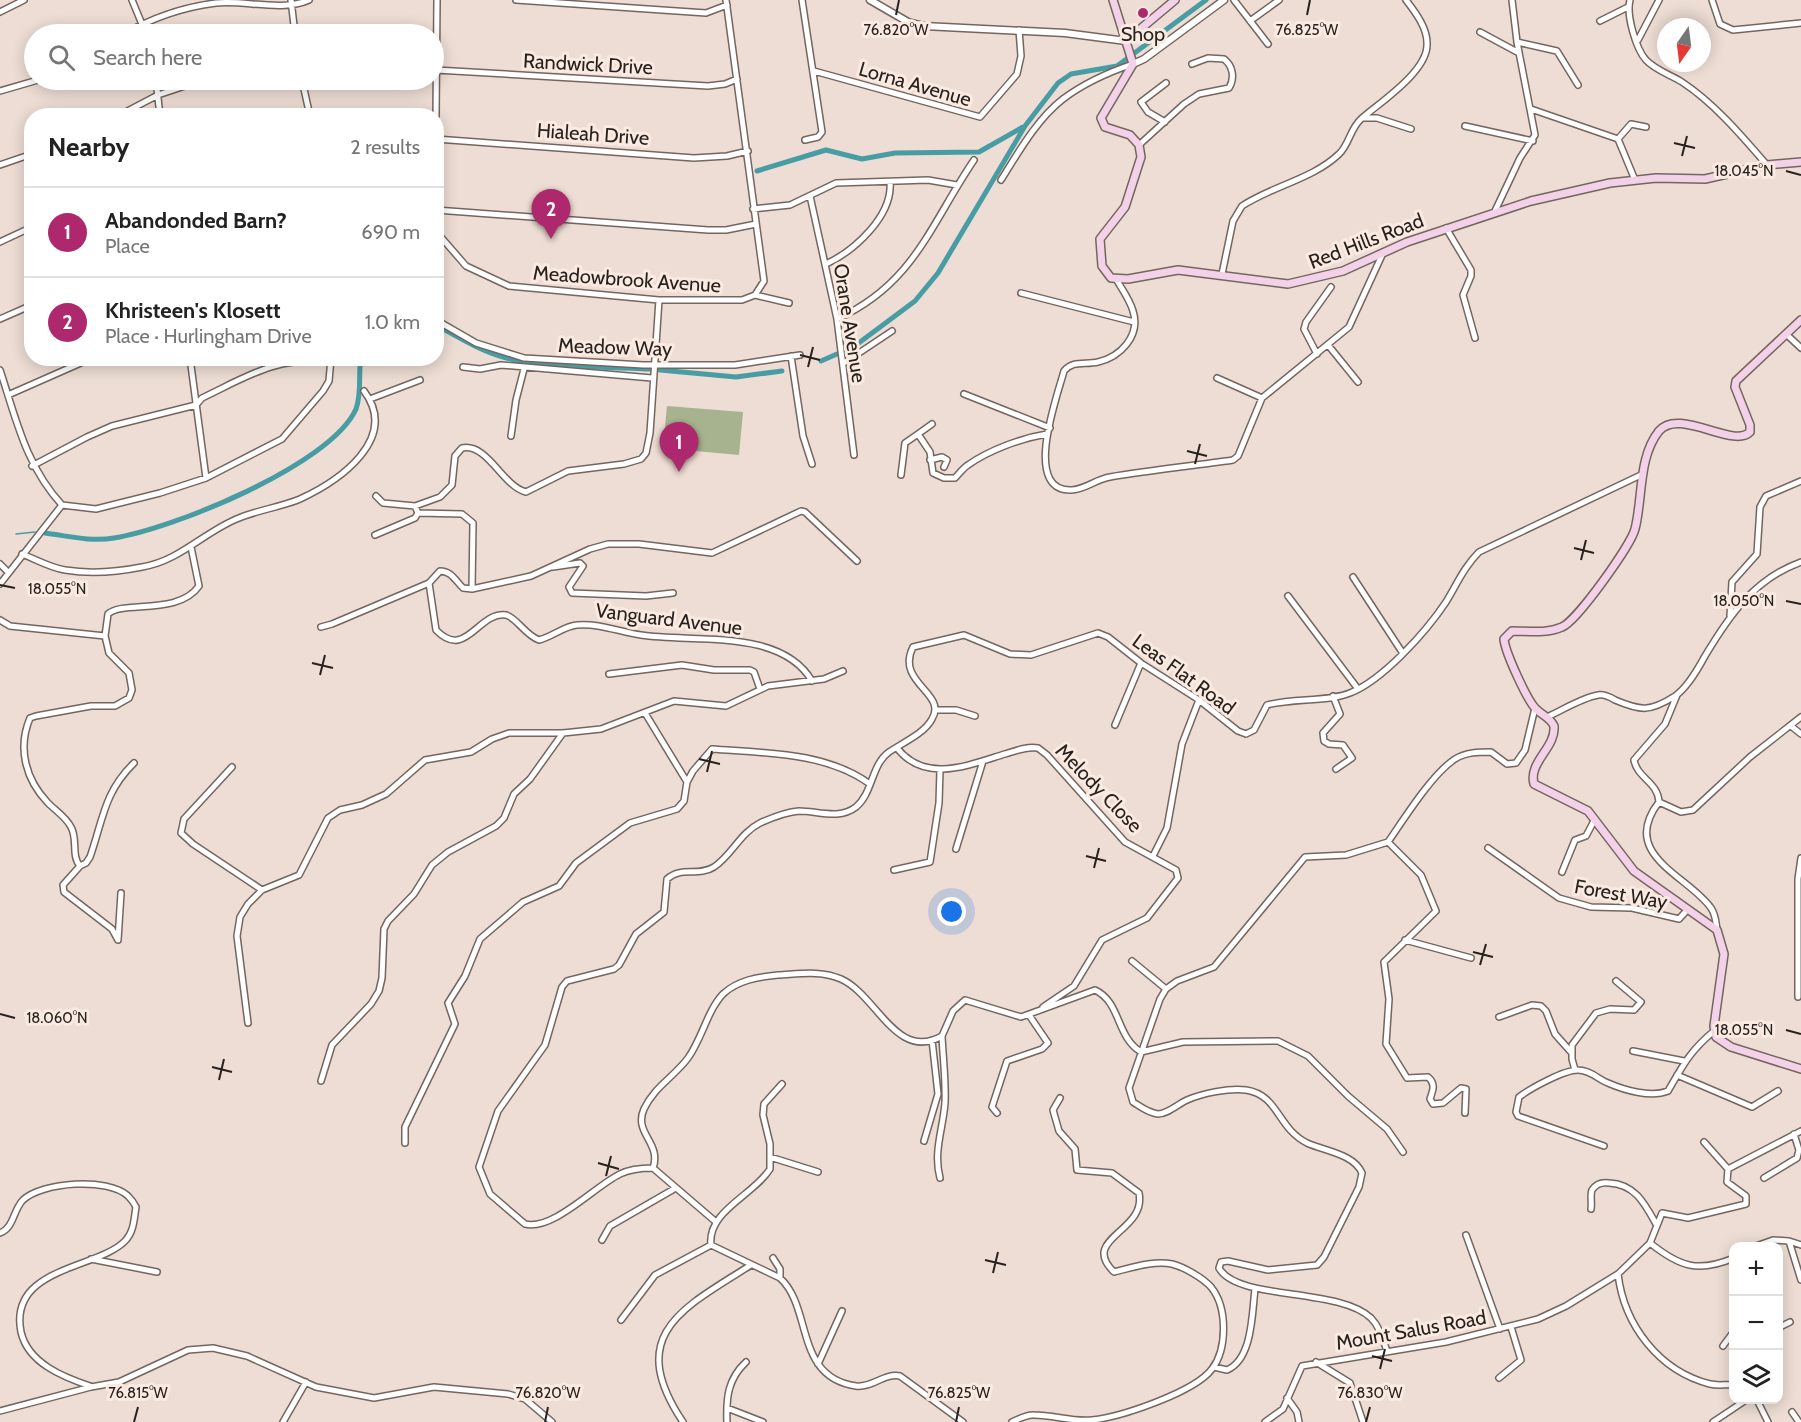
<!DOCTYPE html>
<meta charset="utf-8">
<style>
:root{--surface:#fff;--page:#f6f6f6;--text:#222;--muted:#767676;--line:#e0e0e0;--accent:#ae286e}
body{margin:0;font-family:Cabin,sans-serif;background:var(--page);color:var(--text)}
.controls{position:absolute;right:18px;bottom:18px;display:grid;overflow:hidden;border-radius:12px;box-shadow:0 3px 15px #0003}
.controls button{width:54px;height:54px;display:grid;place-items:center;padding:0;border:0;border-bottom:2px solid var(--line);background:var(--surface);color:var(--text);font:30px sans-serif}
.compass{position:absolute;left:1657px;top:18px;width:54px;height:54px;border-radius:50%;background:var(--surface);box-shadow:0 3px 15px #0003;rotate:194deg}
.you{position:absolute;left:952px;top:912px;width:21px;height:21px;margin:-15px;border:4px solid #fff;border-radius:50%;background:#1a73e8;box-shadow:0 0 0 9px #1a73e833}
.badge{display:grid;place-items:center;width:39px;height:39px;border-radius:50%;background:var(--accent);color:#fff;font-size:20px;font-weight:700}
.pin{position:absolute;translate:-50% -50px;filter:drop-shadow(0 2px 3px #0008)}
.pin::after{content:'';position:absolute;top:32px;width:21px;height:18px;background:inherit;clip-path:polygon(0 0,100% 0,50% 100%)}
.list{margin:0;padding:0;list-style:none}
h2{display:flex;justify-content:space-between;align-items:center;height:78px;margin:0;padding:0 24px;font-size:26px}
h2 small{font-size:20px;font-weight:400;color:var(--muted)}
.list li{display:grid;grid-template-columns:39px 1fr auto;gap:18px;align-items:center;box-sizing:border-box;height:90px;padding:0 24px;border-top:2px solid var(--line)}
.list b{display:block;font-size:22px;white-space:nowrap}
.list p{margin:0;font-size:20px;white-space:nowrap;color:var(--muted)}
.list em{font-size:20px;font-style:normal;color:var(--muted)}
.icon{flex:none;width:33px;height:33px;fill:none;stroke:currentColor;stroke-width:2;stroke-linecap:round;stroke-linejoin:round}
.map{position:relative;flex:none;width:1801px;height:1422px;overflow:hidden}
.search{position:absolute;background:var(--surface);box-shadow:0 3px 15px #0003;left:24px;top:24px;width:420px;height:66px;display:flex;align-items:center;gap:15px;box-sizing:border-box;padding:0 21px;border-radius:33px;color:var(--muted);font-size:22px}
.panel{position:absolute;background:var(--surface);box-shadow:0 3px 15px #0003;left:24px;top:108px;width:420px;height:258px;border-radius:24px}
.map>svg:first-child{display:block}
</style>
<div class="map">
<svg width="1801" height="1422" viewBox="0 0 1801 1422">
<rect width="100%" height="100%" fill="#edddd4"/>
<path fill="#a7b38f" d="M 667,406 L 743,412 L 739,455 L 663,448 Z"/>
<g fill="none" stroke-linecap="round" stroke-linejoin="round">
<path stroke="#489da5" stroke-width="1.5" d="M 16,534 L 35,532"/>
<path stroke="#489da5" stroke-width="5" d="M 757,171 L 826,150 L 862,159 L 895,153 L 979,152 L 1023,127
M 436,325 C 458,337 479,350 503,357 C 545,369 605,366 649,369
M 848,351 L 915,301 L 938,273 L 1025,126 L 1058,83 L 1071,74 L 1117,66 L 1206,0
M 821,361 L 837,354
M 660,370 L 736,377 L 782,371
M 45,533 C 68,536 91,542 114,538 C 172,529 331,465 356,409 C 362,393 358,374 361,358"/>
<g stroke="#74665f" stroke-width="8">
<path id="minor" d="M 132,0 L 146,34
M 291,0 L 295,34
M 516,0 L 706,13 L 727,5
M 802,0 L 822,132 L 818,137 L 805,140
M 1234,0 L 1268,44
M 1630,0 C 1626,15 1636,49 1646,60 C 1655,70 1671,75 1682,82 C 1714,103 1742,136 1767,165
M 1712,0 L 1720,24 L 1733,30 L 1801,23
M 0,12 L 24,0
M 1250,21 L 1279,0
M 1600,21 L 1628,7
M 1480,32 L 1519,53
M 124,34 C 152,18 184,7 216,3 C 246,0 282,12 309,0
M 1638,40 L 1659,0
M 1517,42 L 1557,51 L 1578,85
M 436,70 L 708,86 L 725,84 L 737,79
M 814,71 L 980,117 L 1017,74 L 1021,56 L 1019,30
M 156,80 L 160,116
M 302,80 L 310,116
M 0,91 L 38,80
M 1531,109 L 1618,139 L 1635,180
M 118,116 L 158,95 L 203,80
M 436,116 L 437,0
M 1364,118 L 1377,118 L 1411,129
M 1165,122 L 1148,112 L 1141,102 L 1166,83
M 1465,126 L 1533,141
M 436,139 L 694,158 L 727,156 L 748,151
M 1618,139 L 1631,124 L 1646,127
M 1139,145 L 1184,104 L 1199,94 L 1229,88 C 1235,78 1233,66 1224,59 L 1208,58 L 1192,64
M 0,165 L 32,154
M 1001,180 C 1018,153 1037,119 1063,99 C 1083,84 1109,72 1133,64
M 810,196 L 837,319 L 854,455
M 753,209 L 790,205 L 836,183 L 928,180 L 957,185
M 436,210 L 708,230 L 726,230 L 756,224
M 1495,211 L 1520,158 L 1535,135 L 1517,42 L 1512,0
M 436,226 L 440,236 L 466,266 L 509,286 L 659,300 L 742,300 L 755,295 L 764,281 L 726,0
M 1446,228 L 1471,270 L 1471,276 L 1463,295 L 1475,338
M 0,242 L 32,227
M 826,264 C 854,251 893,216 890,182
M 1222,274 L 1233,221 L 1242,206 C 1272,186 1313,179 1339,154 C 1349,145 1350,129 1361,119 C 1379,103 1427,72 1427,45 C 1428,29 1416,13 1406,0
M 1116,279 C 1122,289 1130,300 1133,311 C 1141,336 1120,357 1098,362 C 1085,365 1073,360 1064,371 C 1057,397 1022,491 1071,490 C 1085,490 1096,479 1110,477 C 1151,470 1192,466 1233,460 L 1238,456 L 1262,398 L 1349,327 L 1383,253
M 1021,293 L 1134,322
M 755,295 L 789,303
M 0,319 L 32,305
M 837,319 C 914,284 930,225 974,160
M 436,320 L 476,343 L 524,358 L 643,365 L 735,365 L 800,355
M 1786,334 L 1801,348
M 1328,345 L 1358,382
M 1317,354 L 1304,329 L 1306,322 L 1331,287
M 791,356 L 803,436 L 812,464
M 190,358 L 206,478
M 844,363 L 892,331
M 463,367 L 480,369 L 501,365 L 652,378
M 0,370 C 16,419 26,466 62,505
M 1217,378 L 1262,398
M 964,394 L 1050,428
M 8,395 L 92,358
M 370,399 L 420,380
M 932,424 L 918,434 L 930,452 L 933,473 L 944,478 L 955,478 C 959,474 963,468 968,465 C 989,450 1022,438 1047,434
M 511,436 L 516,400 L 524,369
M 930,460 L 942,457 L 947,460 L 944,467
M 32,466 L 87,437 L 112,426 L 196,405 L 202,398 C 250,375 275,357 331,361
M 901,475 L 905,443 L 918,434
M 376,496 L 383,503 L 415,506
M 62,505 L 96,509 L 160,493 L 206,478 L 282,439 L 323,391 L 329,381 L 331,358
M 418,513 L 415,506 L 440,497 L 452,485 L 455,456 L 462,448 C 488,443 502,486 526,492 L 568,471 L 624,464 L 641,459 L 646,453 L 650,433 L 659,300
M 418,513 L 462,514 L 473,523 L 472,589 L 463,588 C 455,580 451,571 440,571 L 429,583
M 375,535 L 415,518 L 418,513
M 22,554 C 35,559 51,568 65,570 C 90,574 117,572 142,567 C 180,561 205,531 239,518 C 258,510 281,507 300,499 C 339,481 400,439 364,391
M 0,564 L 8,572
M 553,567 L 580,563 L 583,566 L 569,587 L 572,593 L 646,596 L 673,593
M 1353,577 L 1402,652
M 429,583 L 436,630 C 466,661 478,611 506,615 C 516,617 525,635 539,640 C 552,637 564,626 577,625 C 599,623 620,632 641,635 C 694,643 781,628 812,681
M 0,584 L 62,505
M 472,589 L 531,576 L 590,549 L 608,544 L 639,544 L 712,553 L 801,511 L 805,512 L 857,561
M 1288,596 L 1358,689
M 1730,616 L 1732,582 L 1757,554 L 1760,507 L 1766,496 L 1801,481
M 0,620 L 10,626 L 105,636
M 321,627 L 332,624 L 429,583
M 609,674 L 682,665 L 714,670 L 750,670 L 754,672 L 760,689
M 1333,696 L 1340,714 L 1323,733 L 1324,741 L 1329,744 L 1343,745 L 1352,758 L 1336,769
M 935,710 L 956,710 L 975,716
M 645,713 L 687,782
M 1547,717 C 1563,710 1581,698 1598,695 C 1604,694 1610,697 1615,700 C 1641,711 1650,712 1675,696 C 1687,688 1698,669 1705,656 C 1729,616 1754,579 1801,562
M 1115,725 L 1141,663
M 1791,726 L 1801,734
M 897,748 C 925,784 969,765 1005,754 C 1015,751 1027,746 1038,748 L 1047,755 L 1125,842 L 1176,870 L 1178,878 L 1147,918 L 1102,940 L 1074,986 L 1043,1007
M 232,767 L 184,819 L 181,833 L 193,844 L 262,890
M 1659,802 L 1681,812 L 1693,810 L 1750,757 L 1801,717
M 1659,802 C 1618,855 1689,876 1711,908 C 1716,915 1716,923 1717,930
M 1659,802 C 1658,782 1637,778 1634,760 L 1665,724 L 1677,695
M 1388,842 L 1421,875 L 1436,911 L 1384,962 L 1389,999 L 1386,1044 L 1407,1078 L 1428,1077 C 1436,1084 1433,1090 1430,1099 L 1433,1104 L 1443,1103 L 1461,1088 L 1466,1089 L 1465,1113
M 1488,848 L 1559,898 L 1591,907 L 1632,908 L 1679,919 L 1688,909
M 956,849 L 983,761
M 1153,856 L 1167,828 L 1182,744 L 1199,700
M 80,866 L 86,863 L 90,857 C 103,820 104,792 134,763
M 894,870 L 930,862 L 939,803 L 940,770
M 1562,872 L 1575,840 L 1586,836 L 1595,819
M 121,893 L 118,940 L 112,929 L 64,892 L 63,885 L 80,866 C 71,856 78,839 71,827 C 66,817 56,811 48,803 C 26,780 17,749 30,718 L 36,716 L 91,706 L 115,706 L 129,698 L 132,690 L 129,673 L 109,653 L 105,636 L 108,614 C 123,600 178,616 199,586 L 191,547
M 1405,940 L 1471,958
M 1132,961 L 1166,989
M 1798,997 L 1798,879 L 1801,858
M 1499,1017 L 1532,1005 L 1541,1006 L 1546,1011 L 1555,1034 L 1571,1052
M 248,1023 L 237,936 L 240,917 L 248,904 L 262,890 L 299,875 L 328,818 L 340,810 L 362,805 L 386,794 L 425,760 L 471,752 L 492,739 L 509,733 L 563,733 L 601,729 L 674,701 L 726,706 L 768,686 L 824,679 L 843,671
M 1633,1051 L 1684,1061
M 1575,1070 L 1572,1059 L 1572,1045 L 1596,1013 L 1610,1009 L 1634,1010 L 1641,1002 L 1616,981
M 1677,1075 L 1752,1107 L 1778,1091
M 321,1081 L 332,1045 L 371,1004 L 379,991 L 382,978 L 384,929 L 388,921 L 414,894 L 432,865 L 448,852 L 496,826 L 504,818 L 514,794 L 530,779 L 563,733
M 782,1084 L 764,1104 L 763,1115 L 770,1144 L 770,1169 C 754,1195 707,1211 711,1245 L 780,1278 C 813,1308 794,1377 856,1386 C 872,1388 884,1373 900,1376 L 963,1422
M 997,1113 L 992,1107 L 1007,1061 L 1042,1049 L 1048,1043 L 1029,1015
M 924,1141 L 938,1094 L 932,1040
M 1704,1142 L 1728,1169
M 405,1143 L 405,1127 L 455,1024 L 448,1003 L 465,976 L 480,939 L 523,902 L 559,886 L 576,863 L 630,823 L 677,809 L 684,801 L 687,782 L 693,771 L 712,749 C 765,753 826,752 870,784
M 1604,1146 L 1518,1116 L 1516,1112 L 1519,1097 C 1531,1088 1564,1070 1578,1070 C 1590,1070 1598,1079 1608,1083 C 1624,1090 1651,1098 1668,1091 C 1683,1065 1690,1051 1714,1031
M 770,1157 L 818,1172
M 653,1168 C 662,1143 633,1133 644,1109 C 654,1087 674,1077 688,1058 C 702,1039 707,1011 723,994 C 738,980 758,977 778,975 C 799,974 821,970 841,979 C 877,995 896,1062 942,1036 L 953,1011 L 965,1000 L 1021,1017 L 1095,990 C 1121,1002 1116,1037 1141,1052 L 1183,1042 L 1278,1041 L 1308,1056 L 1348,1096 L 1387,1129 L 1403,1152
M 940,1178 C 933,1152 943,1129 945,1103 C 946,1081 943,1058 942,1036
M 1764,1178 L 1797,1158 L 1799,1150 L 1794,1134
M 1591,1209 C 1592,1203 1590,1194 1592,1190 C 1596,1184 1602,1182 1609,1183 C 1635,1184 1645,1204 1656,1224
M 716,1222 L 653,1168 C 641,1168 630,1169 620,1174 C 595,1186 553,1231 525,1224 L 490,1194 L 479,1167 L 498,1111 L 545,1045 L 562,987 L 567,981 L 614,969 L 619,965 L 636,934 L 664,912 L 667,879 C 681,866 698,877 714,867 C 732,855 740,833 760,823 C 771,818 786,812 799,811 C 818,811 839,820 856,807 C 873,793 871,765 889,752 C 902,743 924,734 932,719 C 948,693 895,683 913,647 L 964,635 L 1010,654 L 1031,655 L 1098,633 L 1108,637 L 1141,663 L 1199,700 L 1238,731 L 1246,734 L 1254,730 L 1267,705 C 1292,698 1328,702 1350,693 C 1383,680 1426,632 1446,602 C 1457,584 1464,567 1479,552 L 1643,474
M 0,1233 C 14,1228 13,1210 23,1200 C 42,1182 108,1177 128,1196 C 131,1199 134,1203 136,1207 C 134,1219 134,1232 125,1241 C 98,1269 8,1267 21,1332 C 28,1363 63,1377 90,1386
M 1466,1235 L 1500,1329
M 602,1240 L 610,1226 L 674,1189
M 1789,1241 L 1801,1245
M 1650,1243 C 1680,1267 1698,1273 1734,1258
M 1756,1246 L 1773,1240 L 1789,1241 L 1801,1280
M 773,1258 L 780,1269 L 780,1278
M 91,1259 L 157,1272
M 1618,1274 C 1624,1325 1659,1371 1710,1384 C 1718,1386 1726,1384 1734,1385
M 621,1320 L 655,1275 L 711,1245
M 1778,1328 L 1790,1322
M 1723,1346 L 1734,1331
M 1387,1351 C 1383,1340 1380,1327 1371,1318 C 1338,1287 1237,1301 1219,1268 L 1221,1262 L 1228,1261 L 1268,1270 L 1317,1265 L 1324,1257 L 1359,1187 L 1362,1173 C 1354,1154 1325,1151 1307,1143 C 1277,1128 1279,1095 1246,1090 C 1229,1088 1203,1093 1187,1100 C 1178,1104 1168,1114 1158,1114 C 1148,1113 1141,1107 1133,1102 L 1129,1088 L 1160,999 L 1166,989 L 1177,981 L 1214,967 L 1305,857 L 1346,855 L 1388,842 C 1404,819 1432,774 1455,759 C 1466,752 1479,752 1491,752 L 1507,764 L 1516,763 L 1525,750 L 1535,708
M 1316,1362 L 1350,1383 L 1363,1422
M 818,1364 L 842,1311
M 1214,1367 L 1227,1370 C 1253,1359 1252,1312 1255,1289
M 1499,1378 L 1521,1360 L 1511,1327
M 1287,1398 L 1297,1412 L 1299,1422
M 1757,1400 L 1768,1422
M 727,1408 L 763,1422
M 0,1411 L 91,1387 L 119,1382 L 188,1350 L 213,1348 L 247,1356 L 316,1387 L 374,1398 L 434,1387 L 508,1394 L 525,1399 L 552,1422
M 1792,1412 L 1799,1422
M 283,1422 L 306,1382
M 683,1422 C 625,1335 681,1309 751,1265
M 727,1422 C 726,1397 728,1379 746,1362
M 1012,1422 C 1019,1419 1027,1414 1034,1415 C 1054,1415 1072,1422 1092,1420 C 1121,1417 1195,1392 1212,1369 C 1227,1349 1228,1308 1211,1287 C 1203,1278 1184,1267 1172,1264 C 1154,1260 1131,1268 1114,1272 C 1079,1238 1147,1232 1139,1193 L 1112,1173 L 1077,1170 L 1075,1149 L 1059,1131 L 1053,1110 L 1060,1098
M 1265,1422 L 1283,1409 L 1302,1366 L 1446,1342 L 1538,1319 L 1566,1306 L 1618,1274 L 1650,1243 L 1662,1213 L 1688,1218 L 1746,1204 L 1746,1196 L 1727,1182 L 1728,1169 L 1801,1131
M 1713,1422 L 1746,1400"/>
</g>
<g stroke="#74665f" stroke-width="9">
<path id="tertiary" d="M 870,0 L 908,22 L 924,26 L 1065,33 L 1126,41
M 1133,64 L 1144,59 L 1224,0"/>
</g>
<g stroke="#74665f" stroke-width="10">
<path id="secondary" d="M 1113,0 L 1133,64 L 1101,118 L 1105,127 L 1130,135 L 1139,145 L 1141,157 L 1125,207 L 1100,239 L 1102,266 L 1111,278 L 1128,279 L 1178,270 L 1288,284 L 1343,271 L 1407,242 L 1531,201 L 1610,183 L 1656,178 L 1705,179 L 1767,165 L 1801,162
M 1126,41 L 1175,0
M 1801,320 L 1736,381 L 1735,387 L 1750,425 L 1750,432 C 1733,449 1679,407 1659,431 C 1638,457 1643,498 1635,529 C 1631,545 1577,621 1562,627 C 1546,634 1529,631 1512,631 L 1504,639 C 1505,652 1527,700 1536,709 C 1543,716 1550,717 1554,726 C 1556,748 1528,762 1534,784 L 1588,811 L 1634,871 L 1717,930 L 1724,954 L 1714,1026 L 1716,1037 L 1731,1047 L 1801,1069"/>
</g>
<use href="#minor" stroke="#fff" stroke-width="5"/>
<use href="#tertiary" stroke="#fff" stroke-width="6"/>
<use href="#secondary" stroke="#f3d1e8" stroke-width="7"/>
</g>
<path fill="none" stroke="#28221f" stroke-width="2" d="M 896,15 L 899,0M 1307,15 L 1310,0M 1674,143 L 1695,148M 1682,156 L 1687,136M 1786,171 L 1801,175M 800,355 L 820,360M 808,367 L 813,347M 1187,451 L 1207,456M 1195,464 L 1200,444M 1574,548 L 1594,553M 1581,560 L 1586,540M 0,585 L 15,588M 1786,601 L 1801,604M 312,663 L 333,668M 320,675 L 325,655M 699,759 L 720,764M 707,772 L 712,751M 1086,856 L 1106,861M 1094,868 L 1099,848M 1473,952 L 1493,957M 1480,965 L 1486,944M 0,1014 L 15,1018M 1786,1030 L 1801,1034M 212,1067 L 232,1072M 219,1080 L 224,1059M 598,1163 L 619,1169M 606,1176 L 611,1156M 985,1260 L 1006,1265M 993,1273 L 998,1252M 1372,1356 L 1392,1361M 1380,1369 L 1385,1349M 134,1422 L 138,1407M 545,1422 L 548,1407M 956,1422 L 959,1407M 1366,1422 L 1370,1407"/>
<circle fill="#ae286e" stroke="#faeae1" stroke-width="2" cx="1143" cy="13" r="6"/>
<g text-anchor="middle" dominant-baseline="central" stroke-width="6" stroke-linejoin="round" paint-order="stroke">
<g font-size="20" fill="#28221f" stroke="#faeae1">
<text x="1143" y="34">Shop</text>
</g>
<g font-size="20" fill="#28221f" stroke="#faeae1">
<text transform="translate(588 64) rotate(3)">Randwick Drive</text>
<text transform="translate(915 84) rotate(16)">Lorna Avenue</text>
<text transform="translate(593 134) rotate(4)">Hialeah Drive</text>
<text transform="translate(1366 241) rotate(-21)">Red Hills Road</text>
<text transform="translate(627 279) rotate(4)">Meadowbrook Avenue</text>
<text transform="translate(850 323) rotate(81)">Orane Avenue</text>
<text transform="translate(615 347) rotate(2)">Meadow Way</text>
<text transform="translate(669 619) rotate(7)">Vanguard Avenue</text>
<text transform="translate(1184 674) rotate(36)">Leas Flat Road</text>
<text transform="translate(1099 788) rotate(46)">Melody Close</text>
<text transform="translate(1621 894) rotate(10)">Forest Way</text>
<text transform="translate(1411 1330) rotate(-10)">Mount Salus Road</text>
</g>
</g>
<g font-size="15" text-anchor="middle" fill="#28221f" stroke="#faeae1" stroke-width="6" stroke-linejoin="round" paint-order="stroke">
<text x="896" y="35">76.820°W</text>
<text x="1307" y="35">76.825°W</text>
<text x="1744" y="176">18.045°N</text>
<text x="57" y="594">18.055°N</text>
<text x="1744" y="606">18.050°N</text>
<text x="57" y="1023">18.060°N</text>
<text x="1744" y="1035">18.055°N</text>
<text x="138" y="1398">76.815°W</text>
<text x="548" y="1398">76.820°W</text>
<text x="959" y="1398">76.825°W</text>
<text x="1370" y="1398">76.830°W</text>
</g>
</svg>
<div class="controls">
<button>+</button>
<button>−</button>
<button><svg class="icon" aria-label="layers" viewBox="0 0 24 24"><path d="M12 4l9 5-9 5-9-5zM3 14l9 5 9-5"/></svg></button>
</div>
<svg class="compass" viewBox="-18 -18 36 36"><path d="M0-13l5 13h-10z" fill="#e53935"/><path d="M0 13l5-13h-10z" fill="#767676"/></svg>
<div class="you"></div>
<div class="pin badge" style="left:679px;top:472px">1</div>
<div class="pin badge" style="left:551px;top:239px">2</div>
<div class="search"><svg class="icon" aria-label="search" viewBox="0 0 24 24"><circle cx="10" cy="10" r="6"/><path d="M15 15l6 6"/></svg>Search here</div>
<section class="panel">
<h2>Nearby<small>2 results</small></h2>
<ul class="list">
<li><span class="badge">1</span><div><b>Abandonded Barn?</b><p>Place</p></div><em>690 m</em></li>
<li><span class="badge">2</span><div><b>Khristeen's Klosett</b><p>Place · Hurlingham Drive</p></div><em>1.0 km</em></li>
</ul>
</section>
</div>
